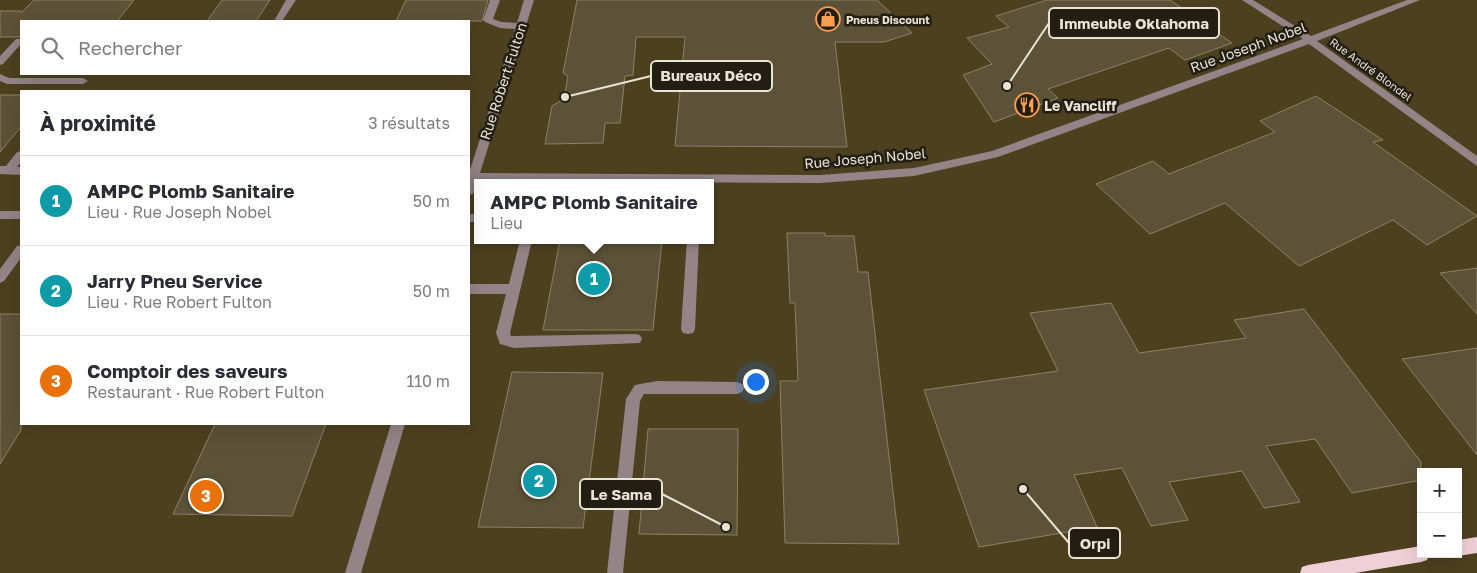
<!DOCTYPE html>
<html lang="fr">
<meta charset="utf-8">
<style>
:root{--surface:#fff;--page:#f2f2f3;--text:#2b2b33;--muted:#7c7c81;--line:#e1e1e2;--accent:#db2777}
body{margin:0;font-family:"Golos Text",sans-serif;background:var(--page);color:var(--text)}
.controls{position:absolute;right:15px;bottom:15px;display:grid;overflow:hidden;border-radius:0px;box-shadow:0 5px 20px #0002}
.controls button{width:45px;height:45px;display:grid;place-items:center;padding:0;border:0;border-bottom:1px solid var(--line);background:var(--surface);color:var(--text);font:25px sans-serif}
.you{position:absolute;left:755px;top:381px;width:18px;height:18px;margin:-12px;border:4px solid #fff;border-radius:50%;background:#1a73e8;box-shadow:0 0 0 8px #1a73e833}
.badge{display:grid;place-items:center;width:32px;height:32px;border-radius:50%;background:var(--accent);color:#fff;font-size:16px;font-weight:700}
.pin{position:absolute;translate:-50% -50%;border:2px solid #fff;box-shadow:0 1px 5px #0006}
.popup{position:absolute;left:474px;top:179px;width:240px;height:65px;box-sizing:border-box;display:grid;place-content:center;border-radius:0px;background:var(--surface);filter:drop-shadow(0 1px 4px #0005);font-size:16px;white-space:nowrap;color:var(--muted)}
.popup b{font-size:19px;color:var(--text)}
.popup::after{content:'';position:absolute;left:50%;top:100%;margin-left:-10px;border:10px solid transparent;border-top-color:var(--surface)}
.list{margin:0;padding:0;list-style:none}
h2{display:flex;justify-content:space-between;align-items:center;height:65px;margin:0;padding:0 20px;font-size:21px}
h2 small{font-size:16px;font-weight:400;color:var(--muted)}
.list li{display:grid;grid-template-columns:32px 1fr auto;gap:15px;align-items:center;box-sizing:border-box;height:90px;padding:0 20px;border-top:1px solid var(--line)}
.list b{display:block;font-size:19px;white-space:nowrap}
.list p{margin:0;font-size:16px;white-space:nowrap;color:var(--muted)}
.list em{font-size:16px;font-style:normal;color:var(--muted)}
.icon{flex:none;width:28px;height:28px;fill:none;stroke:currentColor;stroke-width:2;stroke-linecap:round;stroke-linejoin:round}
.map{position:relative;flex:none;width:1477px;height:573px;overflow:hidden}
.search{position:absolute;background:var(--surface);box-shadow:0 5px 20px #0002;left:20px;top:20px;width:450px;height:55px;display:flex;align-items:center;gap:12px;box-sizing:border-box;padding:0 18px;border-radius:0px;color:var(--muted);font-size:19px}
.panel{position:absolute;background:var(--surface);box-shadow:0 5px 20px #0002;left:20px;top:90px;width:450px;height:335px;border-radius:0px}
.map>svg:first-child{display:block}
</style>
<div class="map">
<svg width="1477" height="573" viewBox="0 0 1477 573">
<rect width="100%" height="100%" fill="#3f361d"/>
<path fill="#4c401f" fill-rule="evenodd" d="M 0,0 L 1477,0 L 1477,573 L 0,573 ZM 21,21 L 469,21 L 469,74 L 21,74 ZM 21,91 L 469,91 L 469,424 L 21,424 ZM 478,183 L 710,183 L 710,240 L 478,240 ZM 1421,472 L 1458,472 L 1458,554 L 1421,554 Z"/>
<path fill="#5b5237" stroke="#8c8266" d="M 34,0 L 134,0 L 117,21 L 21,21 L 21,37 L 0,37 L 0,11 L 21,11 L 21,13 Z
M 222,0 L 270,0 L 256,21 L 207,21 Z
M 406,0 L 488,0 L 482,21 L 396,21 Z
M 577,0 L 877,0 L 912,33 L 884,42 L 835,42 L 847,147 L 675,146 L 685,37 L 636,37 L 633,75 L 625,76 L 620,123 L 605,123 L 603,143 L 545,144 L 552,106 L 564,99 L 568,76 L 563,73 Z
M 1047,0 L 1170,0 L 1232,43 L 1185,60 L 1169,48 L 1048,89 L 1058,98 L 994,122 L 963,75 L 992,64 L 967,38 L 1009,27 L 996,16 Z
M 0,95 L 21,95 L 21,127 L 0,152 Z
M 1316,96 L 1383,140 L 1373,142 L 1477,216 L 1427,245 L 1393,220 L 1299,266 L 1225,203 L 1150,234 L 1096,184 L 1153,161 L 1169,174 L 1275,132 L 1260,121 Z
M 787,233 L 825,233 L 825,236 L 854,236 L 858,272 L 868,272 L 899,544 L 785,543 L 780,381 L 798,381 L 795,303 L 790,303 Z
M 560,240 L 662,240 L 653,330 L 543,330 Z
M 1477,268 L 1477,314 L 1440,273 Z
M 1111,303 L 1139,353 L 1246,338 L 1234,320 L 1304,309 L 1421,462 L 1421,480 L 1352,493 L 1315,439 L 1266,446 L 1300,502 L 1264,508 L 1242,471 L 1169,482 L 1188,520 L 1151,526 L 1122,468 L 1074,475 L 1097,527 L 979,547 L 924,390 L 1058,371 L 1030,313 Z
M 0,314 L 21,314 L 21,430 L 0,464 Z
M 1477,348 L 1477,455 L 1402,359 Z
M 512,372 L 603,373 L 583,528 L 478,527 Z
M 215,424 L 326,424 L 292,516 L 173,514 Z
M 648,429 L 738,429 L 737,535 L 639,534 Z"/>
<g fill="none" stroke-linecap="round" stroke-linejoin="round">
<path fill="#938487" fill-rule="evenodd" d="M 286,0 L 296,0 L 282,21 L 274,21 Z
M 490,0 L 500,0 L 493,19 L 501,22 L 517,23 L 524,0 L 534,0 L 480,173 L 820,175 L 914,168 L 992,151 L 1303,39 L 1242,0 L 1253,0 L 1311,36 L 1407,0 L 1420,0 L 1317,41 L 1477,156 L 1477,166 L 1309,44 L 998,157 L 914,176 L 820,183 L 478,181 L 473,194 L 469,195 L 469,173 L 515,29 L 500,28 L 485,22 L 483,20 Z
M 16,39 L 21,39 L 21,44 L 3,64 L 0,65 L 0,56 Z
M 0,74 L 9,78 L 83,78 L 88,81 L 83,84 L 7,84 L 0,81 Z
M 21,151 L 21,162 L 17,167 L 21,167 L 21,175 L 0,174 L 0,166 L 6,166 L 17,152 Z
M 0,211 L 21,211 L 21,219 L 0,219 Z
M 469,214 L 478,214 L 478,222 L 469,222 Z
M 520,240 L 532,240 L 510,333 L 511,336 L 635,334 L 640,335 L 642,339 L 640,343 L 514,348 L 500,344 L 496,333 L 506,294 L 469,294 L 469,284 L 509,284 Z
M 687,240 L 699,240 L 695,329 L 693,333 L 688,334 L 683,333 L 681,329 Z
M 21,245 L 21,258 L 4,281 L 0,283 L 0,269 L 17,246 Z
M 657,381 L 737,382 L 742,384 L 744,388 L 742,392 L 737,394 L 644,394 L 640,401 L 623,573 L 607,573 L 626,399 L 635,385 Z
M 391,424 L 405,424 L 361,573 L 345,573 Z"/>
<path fill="#efd0d6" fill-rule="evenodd" d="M 1477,537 L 1477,553 L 1458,556 L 1454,554 L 1458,554 L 1458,540 Z
M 1421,546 L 1421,554 L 1429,554 L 1427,560 L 1421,562 L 1355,573 L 1300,573 L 1302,567 L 1308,565 Z"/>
</g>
<defs>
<g id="shop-ring" transform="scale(1.25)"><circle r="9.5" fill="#221e13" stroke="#fb9e51" stroke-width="1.5"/><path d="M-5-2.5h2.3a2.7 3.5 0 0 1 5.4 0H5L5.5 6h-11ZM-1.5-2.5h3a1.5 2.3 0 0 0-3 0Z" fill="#fb9e51"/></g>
<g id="restaurant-ring" transform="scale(1.25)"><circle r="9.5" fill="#221e13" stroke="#fb9e51" stroke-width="1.5"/><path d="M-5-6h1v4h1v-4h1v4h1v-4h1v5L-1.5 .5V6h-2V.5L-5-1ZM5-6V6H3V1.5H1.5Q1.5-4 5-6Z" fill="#fb9e51"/></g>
</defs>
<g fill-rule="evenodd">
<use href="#shop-ring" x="828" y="19"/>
<use href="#restaurant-ring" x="1027" y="105"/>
</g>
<g text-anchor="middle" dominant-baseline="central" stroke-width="5" stroke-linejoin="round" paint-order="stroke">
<g font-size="11" font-weight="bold" fill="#e8e3d3" stroke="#221e13" text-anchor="start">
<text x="846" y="19">Pneus Discount</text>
</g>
<g font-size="11" fill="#e8e3d3" stroke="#221e13">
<text transform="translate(1371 69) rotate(36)">Rue André Blondel</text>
</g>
<g font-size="14" fill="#e8e3d3" stroke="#221e13">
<text transform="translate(1248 47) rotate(-20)">Rue Joseph Nobel</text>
<text transform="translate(503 81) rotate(-72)">Rue Robert Fulton</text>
<text transform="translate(865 158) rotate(-5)">Rue Joseph Nobel</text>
</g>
<g font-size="14" font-weight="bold" fill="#e8e3d3" stroke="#221e13" text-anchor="start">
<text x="1044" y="105">Le Vancliff</text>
</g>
</g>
<path fill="none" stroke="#e8e3d3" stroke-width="2" d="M1007 86L1049 23M565 97L651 76M726 527L662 494M1023 489L1069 543"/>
<g fill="#e8e3d3" stroke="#221e13" stroke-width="2">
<circle cx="1007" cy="86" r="5"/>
<circle cx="565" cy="97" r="5"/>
<circle cx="726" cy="527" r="5"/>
<circle cx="1023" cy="489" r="5"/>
</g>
<g fill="#221e13" stroke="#e8e3d3" stroke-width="2">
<rect x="1049" y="8" width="170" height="30" rx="5"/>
<rect x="651" y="61" width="121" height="30" rx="5"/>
<rect x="580" y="479" width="82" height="30" rx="5"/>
<rect x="1069" y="528" width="51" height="30" rx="5"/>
</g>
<g font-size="15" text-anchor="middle" font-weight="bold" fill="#e8e3d3">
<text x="1134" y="29">Immeuble Oklahoma</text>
<text x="711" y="81">Bureaux Déco</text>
<text x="621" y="500">Le Sama</text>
<text x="1095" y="549">Orpi</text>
</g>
</svg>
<div class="controls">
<button>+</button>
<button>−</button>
</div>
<div class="you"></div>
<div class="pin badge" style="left:594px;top:279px;background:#0f9aa8">1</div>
<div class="popup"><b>AMPC Plomb Sanitaire</b>Lieu</div>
<div class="pin badge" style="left:539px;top:481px;background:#0f9aa8">2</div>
<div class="pin badge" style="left:206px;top:496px;background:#e8710a">3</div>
<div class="search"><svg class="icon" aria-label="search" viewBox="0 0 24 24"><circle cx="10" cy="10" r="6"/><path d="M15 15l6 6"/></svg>Rechercher</div>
<section class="panel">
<h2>À proximité<small>3 résultats</small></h2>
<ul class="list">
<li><span class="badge" style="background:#0f9aa8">1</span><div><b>AMPC Plomb Sanitaire</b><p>Lieu · Rue Joseph Nobel</p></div><em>50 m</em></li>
<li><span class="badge" style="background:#0f9aa8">2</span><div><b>Jarry Pneu Service</b><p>Lieu · Rue Robert Fulton</p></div><em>50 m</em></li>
<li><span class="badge" style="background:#e8710a">3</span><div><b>Comptoir des saveurs</b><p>Restaurant · Rue Robert Fulton</p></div><em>110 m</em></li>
</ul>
</section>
</div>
